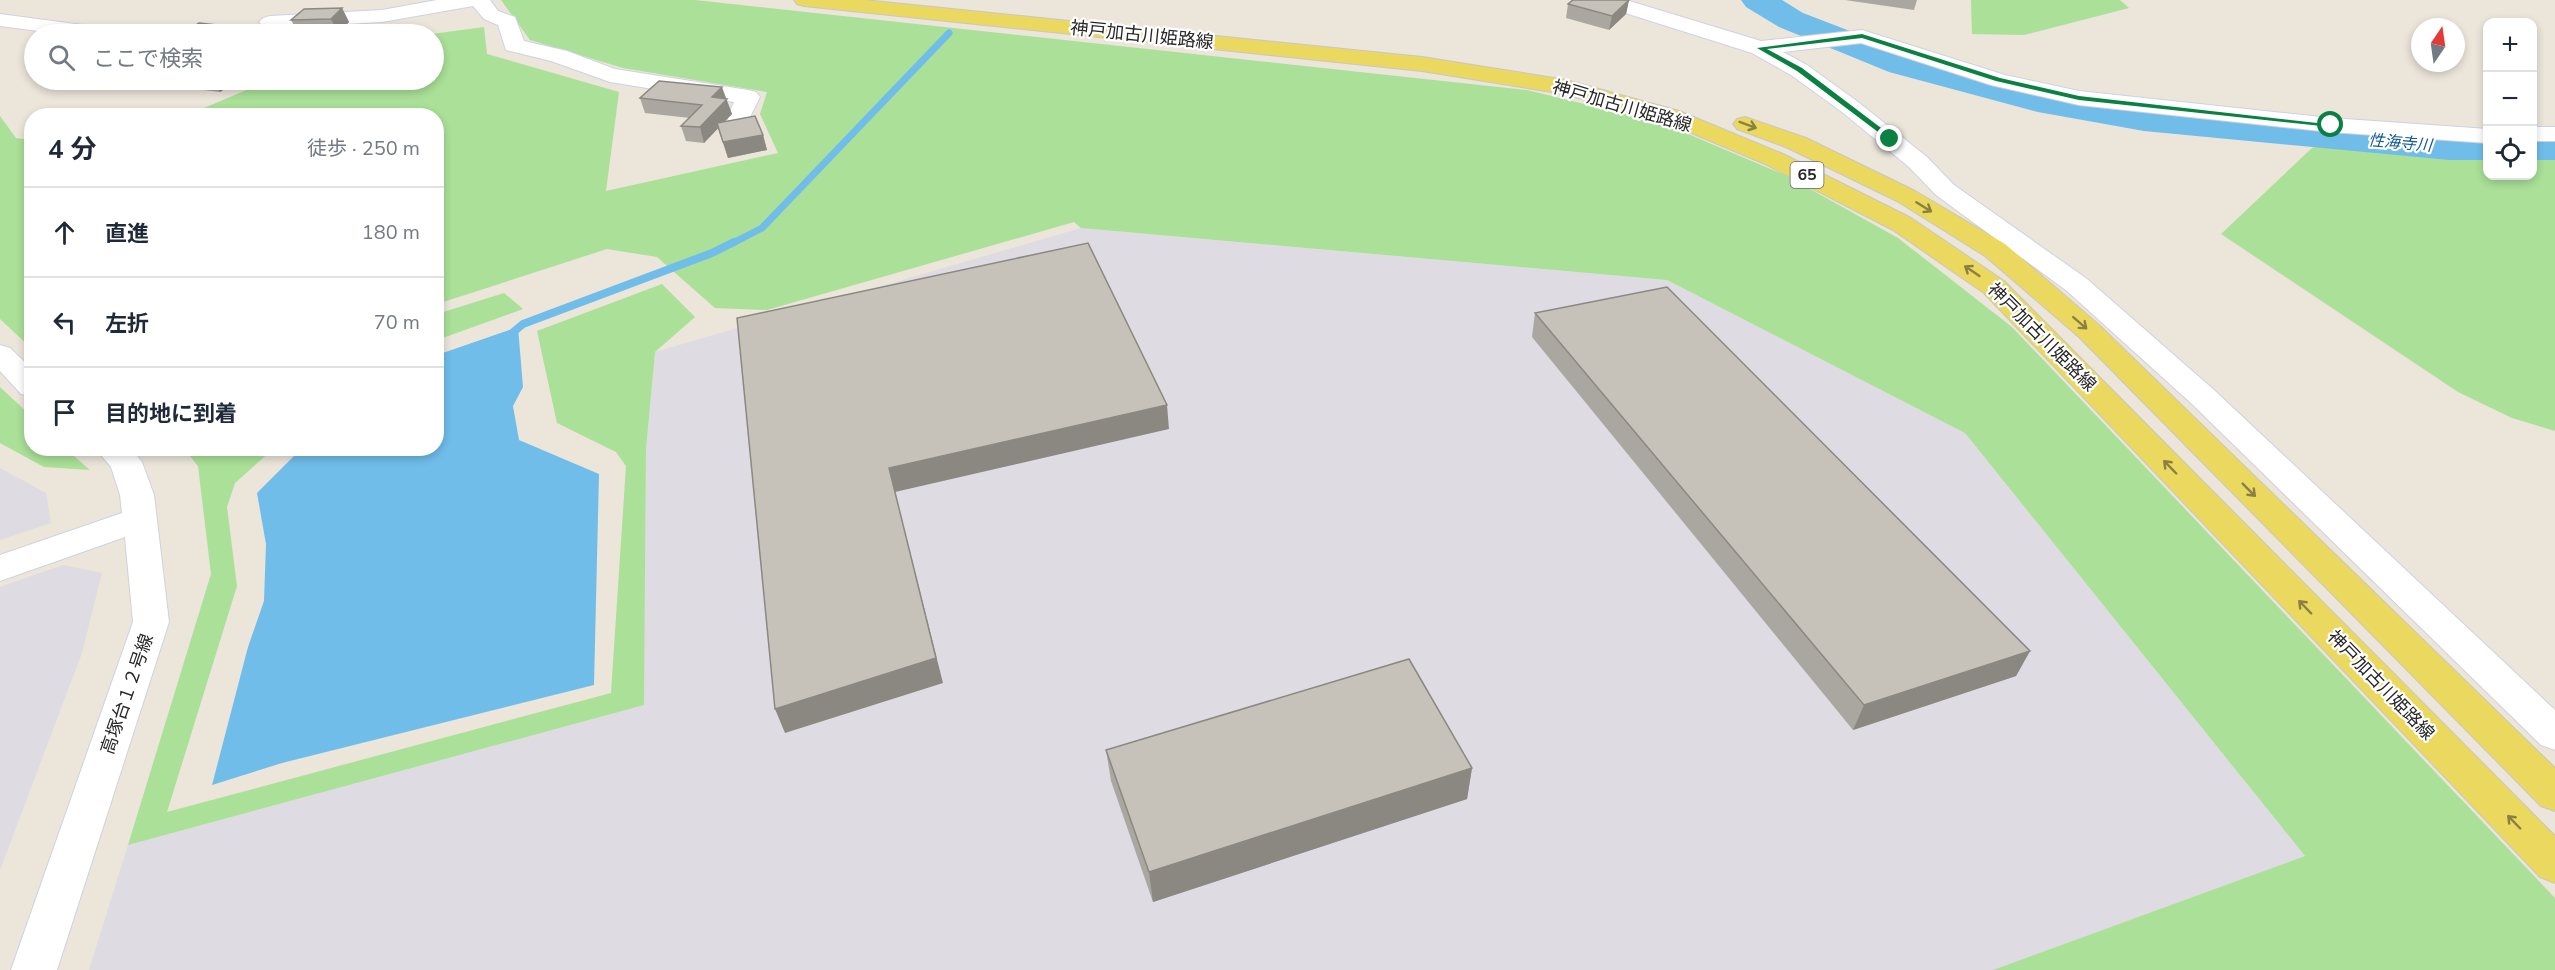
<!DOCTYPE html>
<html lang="ja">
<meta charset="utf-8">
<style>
:root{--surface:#fff;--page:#f2f2f3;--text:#1f2937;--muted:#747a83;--line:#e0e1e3}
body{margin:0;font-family:"Nunito Sans","Noto Sans JP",sans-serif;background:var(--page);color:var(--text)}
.controls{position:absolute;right:18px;top:18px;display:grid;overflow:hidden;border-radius:12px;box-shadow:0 3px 9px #0003}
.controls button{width:54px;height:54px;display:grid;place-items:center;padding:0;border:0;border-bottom:2px solid var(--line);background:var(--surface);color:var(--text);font:30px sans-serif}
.compass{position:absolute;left:2411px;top:18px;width:54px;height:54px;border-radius:50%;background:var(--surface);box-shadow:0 3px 9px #0003;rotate:13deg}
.stop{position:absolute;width:18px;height:18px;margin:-14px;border:4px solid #0b8043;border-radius:50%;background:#fff}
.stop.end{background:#0b8043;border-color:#fff;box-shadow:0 2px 6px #0008}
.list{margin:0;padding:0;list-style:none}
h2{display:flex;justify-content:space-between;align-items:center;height:78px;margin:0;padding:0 24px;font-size:26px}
h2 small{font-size:20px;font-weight:400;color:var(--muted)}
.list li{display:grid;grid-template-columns:39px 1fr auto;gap:18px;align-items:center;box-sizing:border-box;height:90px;padding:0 24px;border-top:2px solid var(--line)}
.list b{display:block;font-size:22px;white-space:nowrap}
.list em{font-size:20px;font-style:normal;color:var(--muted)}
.icon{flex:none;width:33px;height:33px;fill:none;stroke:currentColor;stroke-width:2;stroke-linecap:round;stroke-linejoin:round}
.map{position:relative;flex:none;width:2555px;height:970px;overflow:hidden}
.search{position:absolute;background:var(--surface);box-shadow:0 3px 9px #0003;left:24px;top:24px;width:420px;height:66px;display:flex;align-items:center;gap:15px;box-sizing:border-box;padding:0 21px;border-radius:33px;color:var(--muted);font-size:22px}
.panel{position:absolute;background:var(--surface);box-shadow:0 3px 9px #0003;left:24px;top:108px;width:420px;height:348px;border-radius:24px}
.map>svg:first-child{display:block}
</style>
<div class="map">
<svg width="2555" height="970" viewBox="0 0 2555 970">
<rect width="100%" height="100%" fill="#ebe5da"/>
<path fill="#dedbe3" d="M 1081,228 L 1667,280 L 1965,433 L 2305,856 L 1993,970 L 89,970 L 128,845 L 644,705 L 646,449 L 655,352 Z
M 0,468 L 46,493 L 51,523 L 0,540 Z
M 63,565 L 102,573 L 82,653 L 0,870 L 0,587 Z"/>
<path fill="#aae098" d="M 501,0 L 695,0 L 1527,90 L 1662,123 L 1785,175 L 1898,238 L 2012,327 L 2555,898 L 2555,970 L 1993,970 L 2305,856 L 1965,433 L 1667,280 L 1081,228 L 1074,222 L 767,310 L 715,308 L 657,257 L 607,249 L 437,304 L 436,116 L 185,116 L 270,80 L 434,80 L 432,34 L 484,27 L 487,54 L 619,92 L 606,191 L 778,153 L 760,114 L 767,92 L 623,68 L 530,40 Z
M 1971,0 L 2120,0 L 2129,8 L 2024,35 L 1972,34 Z
M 0,116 L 16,138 L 31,140 L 31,348 L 0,319 Z
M 2326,144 L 2487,157 L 2488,176 L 2532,176 L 2533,156 L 2555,155 L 2555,431 L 2512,418 L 2458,392 L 2221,234 L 2312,148 Z
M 662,284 L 695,317 L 655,352 L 646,449 L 644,705 L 128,845 L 211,574 L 198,466 L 184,449 L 273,449 L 235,483 L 227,507 L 237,586 L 167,812 L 611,693 L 626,466 L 616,452 L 557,423 L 537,331 Z
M 504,293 L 523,309 L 437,340 L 437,314 Z
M 0,387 L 31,416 L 32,448 L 66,449 L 90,470 L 44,467 L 0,443 Z"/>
<path fill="#70bdea" d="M 518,327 L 523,387 L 513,406 L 519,440 L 599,474 L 594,685 L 282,763 L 212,785 L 248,647 L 264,601 L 266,544 L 257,493 L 301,449 L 436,448 L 437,355 Z"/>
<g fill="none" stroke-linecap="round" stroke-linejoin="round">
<path stroke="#70bdea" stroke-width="7" d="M 731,244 L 762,228 L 949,33"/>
<path stroke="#70bdea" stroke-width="8" d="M 511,334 L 523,324 L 712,253 L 734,242"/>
<path fill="#70bdea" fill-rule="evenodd" d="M 1741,0 L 1782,0 L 1803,13 L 1915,56 L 2041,90 L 2144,107 L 2449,136 L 2488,136 L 2488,160 L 2449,160 L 2144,131 L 2038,112 L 1889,72 L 1779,27 L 1746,7 Z
M 2532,136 L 2555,136 L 2555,160 L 2532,160 Z"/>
<g stroke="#d0d1e1" stroke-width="2">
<path id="minor" d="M 437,0 L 490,0 L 498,11 L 515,17 L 524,41 L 567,51 L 615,69 L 748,90 L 756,92 L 760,97 L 747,123 L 739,125 L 731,123 L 727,118 L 734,102 L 610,82 L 551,61 L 506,50 L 498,25 L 484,19 L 473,6 L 382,22 L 270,28 L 263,26 L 259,22 L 263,18 L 270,16 L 382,10 Z
M 1594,0 L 1626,0 L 1761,41 L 1862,30 L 2005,75 L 2079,91 L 2331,118 L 2488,129 L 2488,143 L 2331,132 L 2079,105 L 1991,85 L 1861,43 L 1783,52 L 1807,65 L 1858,102 L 1927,157 L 1954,185 L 2087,279 L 2214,390 L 2555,710 L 2555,750 L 2541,745 L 2192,404 L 2067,291 L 1936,195 L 1909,167 L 1842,112 L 1791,75 L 1752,53 L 1597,4 Z
M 0,14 L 75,24 L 83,25 L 86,30 L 83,34 L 61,34 L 0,26 Z
M 2532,127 L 2555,127 L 2555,141 L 2532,141 Z
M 0,345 L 10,348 L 32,369 L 32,396 L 21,394 L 0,371 Z
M 95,448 L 131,448 L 142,462 L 154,495 L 169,622 L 57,970 L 11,970 L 133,622 L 125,537 L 0,581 L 0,555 L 122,513 L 120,495 L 111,467 Z"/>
</g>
<g stroke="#c7c7c7" stroke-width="2">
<path id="major" d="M 794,0 L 864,0 L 1422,57 L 1566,80 L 1679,111 L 1783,154 L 1911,218 L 2004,281 L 2555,836 L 2555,883 L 2540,877 L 1984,293 L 1893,230 L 1765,164 L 1663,121 L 1564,94 L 1422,71 L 804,6 L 797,4 Z
M 1745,117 L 1806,138 L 1915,191 L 2005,244 L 2099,325 L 2555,768 L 2555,811 L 2541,806 L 2079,337 L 1985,256 L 1897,201 L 1788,148 L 1737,129 L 1733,124 L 1737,119 Z"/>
</g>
<use href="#minor" fill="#fff" fill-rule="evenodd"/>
<use href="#major" fill="#ebd85f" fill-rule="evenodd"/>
</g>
<path fill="#aaa7a0" d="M 1629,0 L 1626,14 L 1609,30 L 1566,18 L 1568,4 Z
M 1845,0 L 1917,0 L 1914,10 Z
M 342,8 L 349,22 L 338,33 L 299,34 L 291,20 Z
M 183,80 L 235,80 L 232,81 L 233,84 L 220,92 L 187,88 Z
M 640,98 L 726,99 L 732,114 L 724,122 L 763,135 L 767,150 L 728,158 L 718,128 L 704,143 L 686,141 L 681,126 L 690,118 L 645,113 Z
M 1535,313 L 2030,651 L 2016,676 L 1853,730 L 1532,337 Z
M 1106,750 L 1472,768 L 1467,799 L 1153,902 L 1111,781 Z"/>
<path fill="#8b8882" d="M 1629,0 L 1626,14 L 1609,30 L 1612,16 Z
M 342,8 L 349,22 L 338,33 L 331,19 Z
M 217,25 L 221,32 L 217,34 L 201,34 Z
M 224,80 L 235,80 L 232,81 L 233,84 L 220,92 L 215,84 Z
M 722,87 L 732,114 L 704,143 L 700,127 L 712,97 Z
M 763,135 L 767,150 L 728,158 L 723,142 Z
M 1167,405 L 1169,429 L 895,492 L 943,683 L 785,733 L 775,709 L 889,468 Z
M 2030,651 L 2016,676 L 1853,730 L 1864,705 Z
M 1472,768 L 1467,799 L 1153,902 L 1149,872 Z"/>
<path fill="#c6c2ba" stroke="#8b8882" stroke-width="1.5" d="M 1573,0 L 1629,0 L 1612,16 L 1568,4 Z
M 342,8 L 331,19 L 291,20 L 304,9 Z
M 199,23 L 217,25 L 201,34 L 182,34 Z
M 183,80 L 224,80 L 215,84 Z
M 659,81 L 722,87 L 712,97 L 727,99 L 700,127 L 681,126 L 702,105 L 640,98 Z
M 755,116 L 763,135 L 723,142 L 717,123 Z
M 1088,243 L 1167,405 L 889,468 L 936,658 L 775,709 L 737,318 Z
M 1667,287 L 2030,651 L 1864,705 L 1535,313 Z
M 1409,659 L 1472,768 L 1149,872 L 1106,750 Z"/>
<defs><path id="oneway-shaft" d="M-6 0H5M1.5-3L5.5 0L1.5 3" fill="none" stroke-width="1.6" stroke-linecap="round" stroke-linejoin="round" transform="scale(1.5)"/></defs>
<g stroke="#8a8044">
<use href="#oneway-shaft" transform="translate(1748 125) rotate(20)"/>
<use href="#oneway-shaft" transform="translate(1924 207) rotate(32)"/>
<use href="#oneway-shaft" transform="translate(1972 271) rotate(-146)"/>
<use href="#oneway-shaft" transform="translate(2080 323) rotate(41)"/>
<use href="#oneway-shaft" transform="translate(2170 467) rotate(-134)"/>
<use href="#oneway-shaft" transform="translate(2249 490) rotate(45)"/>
<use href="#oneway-shaft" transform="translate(2305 607) rotate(-134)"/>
<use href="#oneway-shaft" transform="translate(2514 822) rotate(-134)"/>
</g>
<path fill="#0b8043" d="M 1862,34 L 2000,78 L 2079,96 L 2335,125 L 2331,127 L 2079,100 L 1996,81 L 1862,38 L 1767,49 L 1802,68 L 1893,137 L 1890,141 L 1797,71 L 1757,48 Z"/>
<g text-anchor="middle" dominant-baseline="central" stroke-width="4.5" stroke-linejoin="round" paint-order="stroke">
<g font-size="16" font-style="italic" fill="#125a93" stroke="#fff">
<text transform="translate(2400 143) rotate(5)">性海寺川</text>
</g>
<rect fill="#fff" stroke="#686868" stroke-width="1.5" x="1790.5" y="162" width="33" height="26" rx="4.5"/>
<g font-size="16" font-weight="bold" fill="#282828">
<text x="1807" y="175">65</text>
</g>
<g font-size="18" fill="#282828" stroke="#fff">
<text transform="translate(1142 35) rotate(6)">神戸加古川姫路線</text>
<text transform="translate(1622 106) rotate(16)">神戸加古川姫路線</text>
<text transform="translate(2042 337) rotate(45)">神戸加古川姫路線</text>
<text transform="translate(2381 685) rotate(46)">神戸加古川姫路線</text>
<text transform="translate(127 694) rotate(-71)">高塚台１２号線</text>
</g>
</g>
</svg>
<div class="controls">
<button>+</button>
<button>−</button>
<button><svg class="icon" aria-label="locate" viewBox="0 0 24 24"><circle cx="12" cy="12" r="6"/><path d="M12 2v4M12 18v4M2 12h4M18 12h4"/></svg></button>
</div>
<svg class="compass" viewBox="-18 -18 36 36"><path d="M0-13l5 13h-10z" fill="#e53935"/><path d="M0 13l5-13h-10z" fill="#747a83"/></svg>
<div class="stop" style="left:2331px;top:125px"></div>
<div class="stop end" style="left:1890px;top:139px"></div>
<div class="search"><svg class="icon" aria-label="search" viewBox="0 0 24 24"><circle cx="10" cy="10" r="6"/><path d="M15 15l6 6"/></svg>ここで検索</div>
<section class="panel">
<h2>4 分<small>徒歩 · 250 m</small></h2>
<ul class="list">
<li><svg class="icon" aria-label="ahead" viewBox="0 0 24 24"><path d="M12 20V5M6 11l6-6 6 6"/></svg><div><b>直進</b></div><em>180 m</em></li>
<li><svg class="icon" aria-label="left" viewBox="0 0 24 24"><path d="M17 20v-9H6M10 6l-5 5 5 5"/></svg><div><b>左折</b></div><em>70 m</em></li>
<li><svg class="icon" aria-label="arrive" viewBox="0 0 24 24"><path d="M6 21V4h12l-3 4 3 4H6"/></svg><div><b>目的地に到着</b></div></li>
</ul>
</section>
</div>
